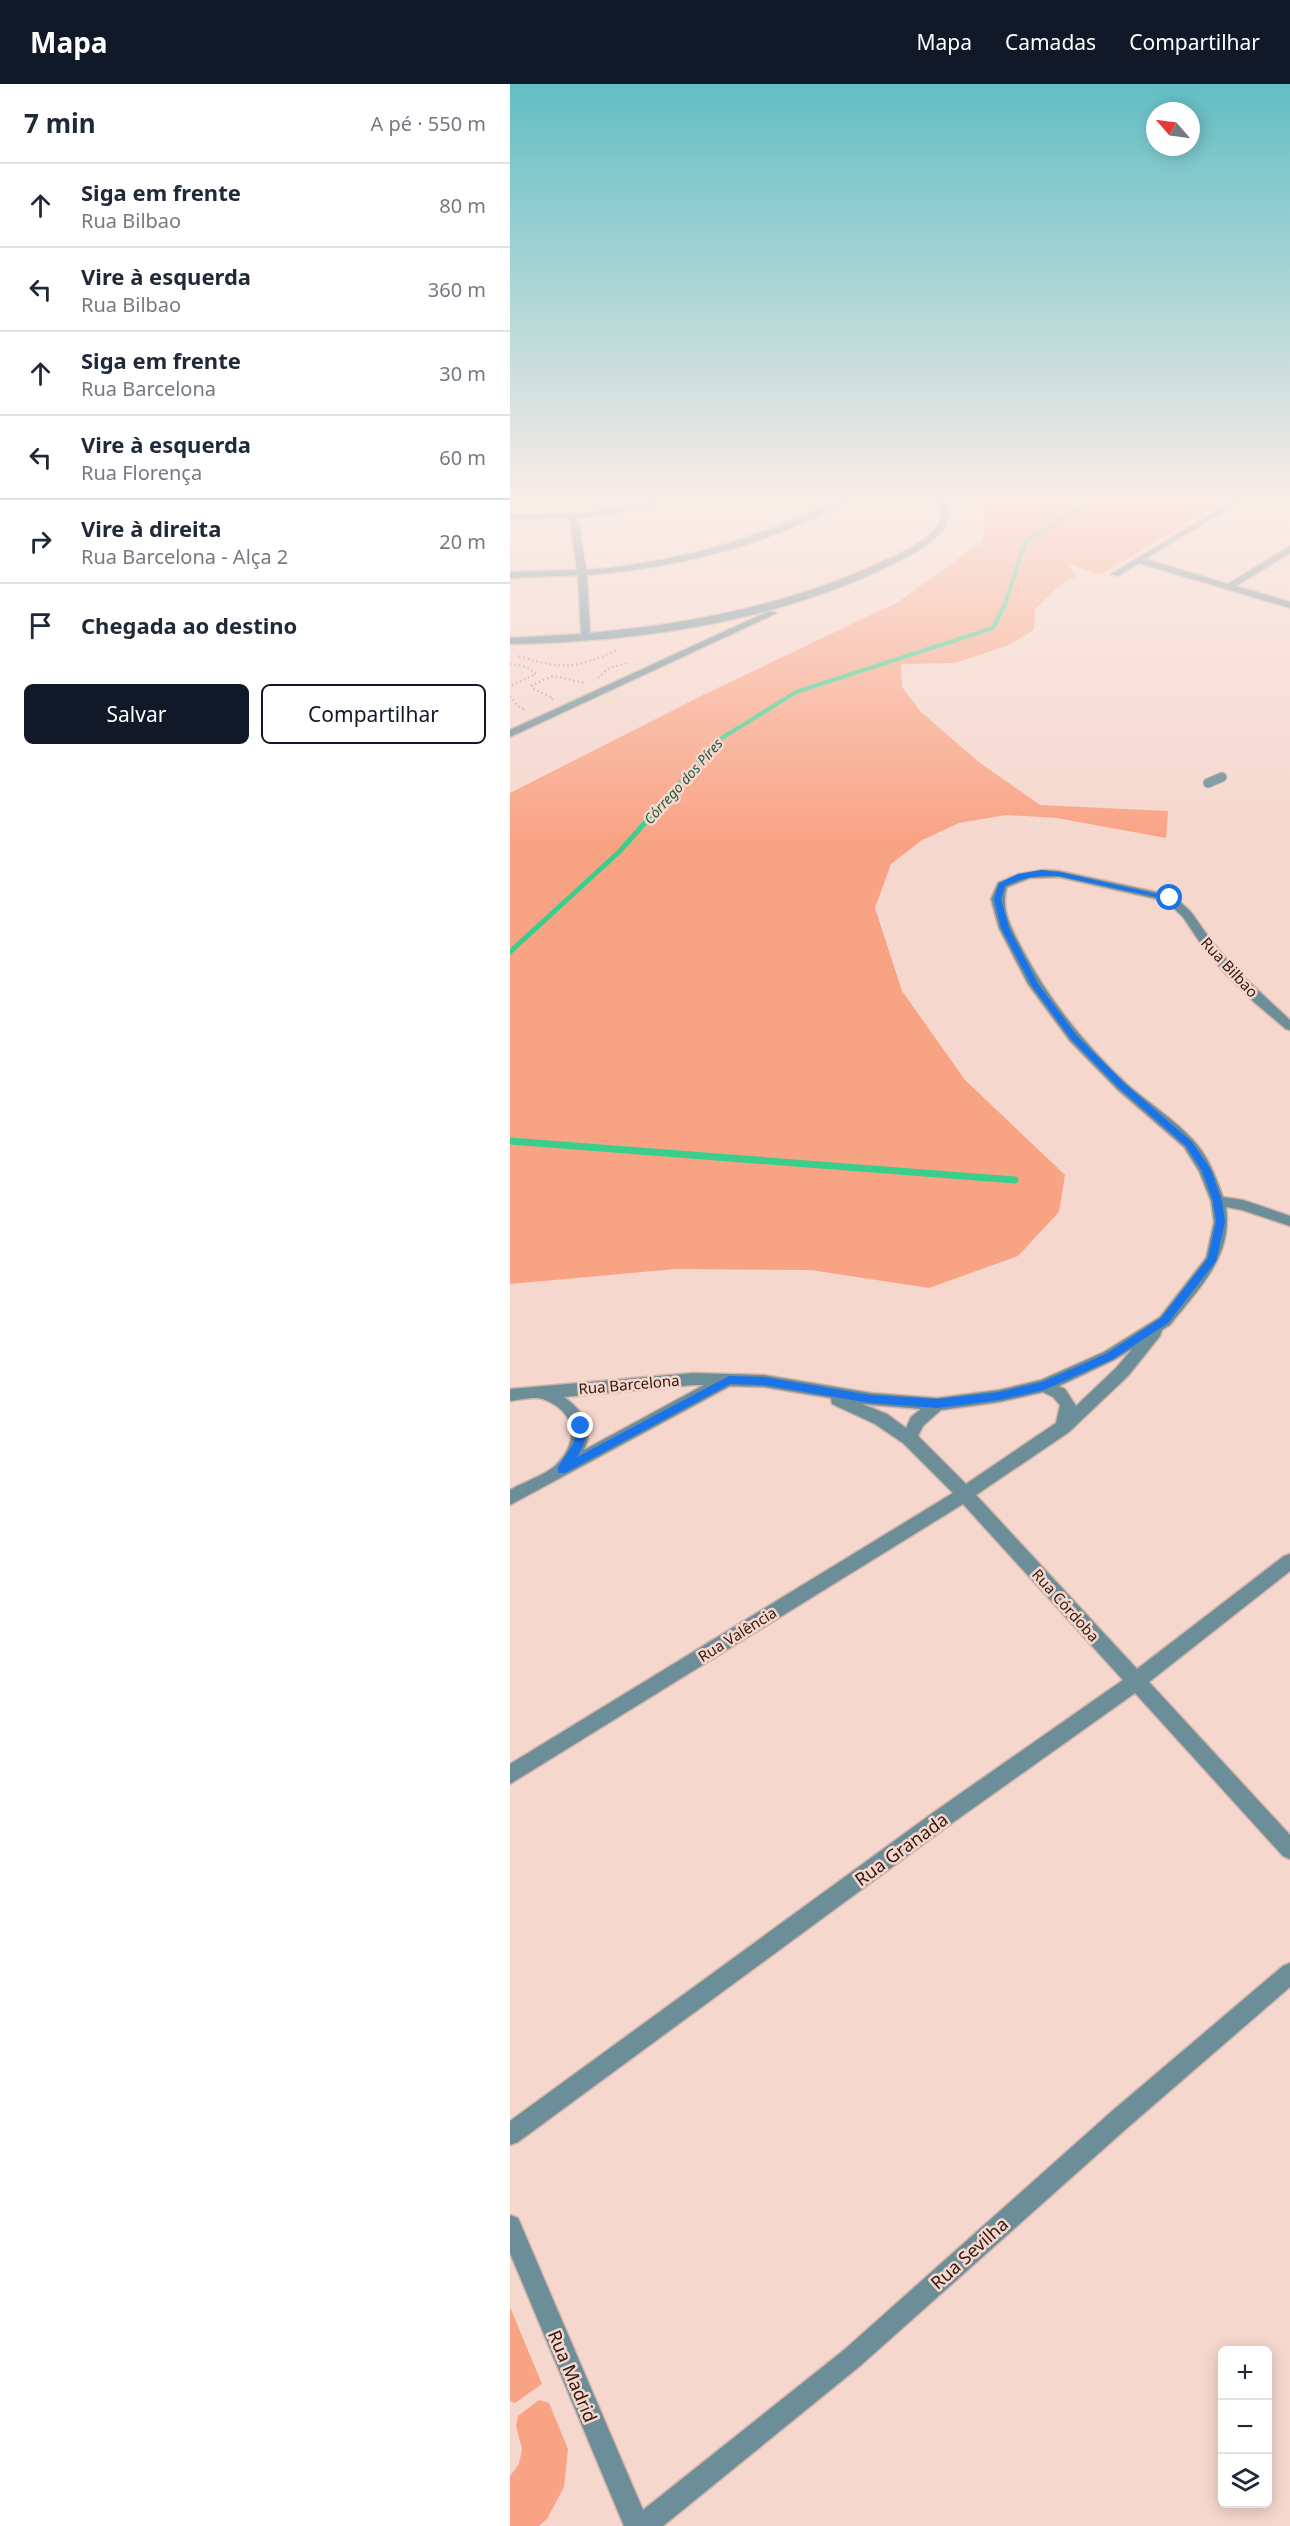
<!DOCTYPE html>
<html lang="pt">
<meta charset="utf-8">
<style>
:root{--surface:#fff;--page:#f6f6f7;--text:#1f2937;--muted:#747a83;--line:#e0e1e3;--accent:#111827}
body{margin:0;font-family:"Noto Sans",sans-serif;background:var(--page);color:var(--text)}
.controls{position:absolute;right:18px;bottom:18px;display:grid;overflow:hidden;border-radius:9px;box-shadow:0 3px 15px #0003}
.controls button{width:54px;height:54px;display:grid;place-items:center;padding:0;border:0;border-bottom:2px solid var(--line);background:var(--surface);color:var(--text);font:30px sans-serif}
.compass{position:absolute;left:636px;top:18px;width:54px;height:54px;border-radius:50%;background:var(--surface);box-shadow:0 3px 15px #0003;rotate:298deg}
.stop{position:absolute;width:18px;height:18px;margin:-14px;border:4px solid #1a73e8;border-radius:50%;background:#fff}
.stop.end{background:#1a73e8;border-color:#fff;box-shadow:0 2px 6px #0008}
.list{margin:0;padding:0;list-style:none}
h2{display:flex;justify-content:space-between;align-items:center;height:78px;margin:0;padding:0 24px;font-size:26px}
h2 small{font-size:20px;font-weight:400;color:var(--muted)}
.list li{display:grid;grid-template-columns:39px 1fr auto;gap:18px;align-items:center;box-sizing:border-box;height:84px;padding:0 24px;border-top:2px solid var(--line)}
.list b{display:block;font-size:22px;white-space:nowrap}
.list p{margin:0;font-size:20px;white-space:nowrap;color:var(--muted)}
.list em{font-size:20px;font-style:normal;color:var(--muted)}
.actions{display:flex;gap:12px;padding:18px 24px}
.actions a{flex:1;padding:14px 0;border:2px solid var(--accent);border-radius:9px;text-align:center;font-size:21px;color:var(--accent)}
.actions .main{background:var(--accent);color:#fff}
.icon{flex:none;width:33px;height:33px;fill:none;stroke:currentColor;stroke-width:2;stroke-linecap:round;stroke-linejoin:round}
.map{position:relative;flex:none;width:780px;height:2442px;overflow:hidden}
header{display:flex;align-items:center;gap:36px;box-sizing:border-box;height:84px;padding:0 30px;background:var(--accent);color:#fff}
header strong{font-size:28px}
nav{display:flex;gap:33px;margin-inline-start:auto;font-size:21px}
main{display:flex}
aside{flex:1;background:var(--surface)}
.map>svg:first-child{display:block}
</style>
<header>
<strong>Mapa</strong>
<nav><a>Mapa</a><a>Camadas</a><a>Compartilhar</a></nav>
</header>
<main>
<aside>
<h2>7 min<small>A pé · 550 m</small></h2>
<ul class="list">
<li><svg class="icon" aria-label="ahead" viewBox="0 0 24 24"><path d="M12 20V5M6 11l6-6 6 6"/></svg><div><b>Siga em frente</b><p>Rua Bilbao</p></div><em>80 m</em></li>
<li><svg class="icon" aria-label="left" viewBox="0 0 24 24"><path d="M17 20v-9H6M10 6l-5 5 5 5"/></svg><div><b>Vire à esquerda</b><p>Rua Bilbao</p></div><em>360 m</em></li>
<li><svg class="icon" aria-label="ahead" viewBox="0 0 24 24"><path d="M12 20V5M6 11l6-6 6 6"/></svg><div><b>Siga em frente</b><p>Rua Barcelona</p></div><em>30 m</em></li>
<li><svg class="icon" aria-label="left" viewBox="0 0 24 24"><path d="M17 20v-9H6M10 6l-5 5 5 5"/></svg><div><b>Vire à esquerda</b><p>Rua Florença</p></div><em>60 m</em></li>
<li><svg class="icon" aria-label="right" viewBox="0 0 24 24"><path d="M7 20v-9h11M14 6l5 5-5 5"/></svg><div><b>Vire à direita</b><p>Rua Barcelona - Alça 2</p></div><em>20 m</em></li>
<li><svg class="icon" aria-label="arrive" viewBox="0 0 24 24"><path d="M6 21V4h12l-3 4 3 4H6"/></svg><div><b>Chegada ao destino</b></div></li>
</ul>
<div class="actions"><a class="main">Salvar</a><a>Compartilhar</a></div>
</aside>
<div class="map">
<svg width="780" height="2442" viewBox="0 0 780 2442">
<rect width="100%" height="100%" fill="#f5d7cd"/>
<path fill="#f9a385" d="M 490,413 L 721,413 L 590,491 L 558,479 L 565,493 L 549,502 L 525,525 L 524,546 L 499,561 L 445,579 L 391,580 L 392,603 L 411,628 L 470,679 L 530,721 L 658,727 L 656,754 L 547,734 L 496,731 L 449,739 L 412,756 L 381,780 L 365,824 L 392,907 L 455,996 L 555,1091 L 549,1128 L 508,1172 L 419,1204 L 301,1186 L 166,1185 L 0,1200 L 0,709 L 193,611 L 388,518 L 473,457 L 474,428 Z
M 0,2223 L 32,2300 L 5,2319 L 0,2317 Z
M 29,2316 L 39,2319 L 58,2365 L 54,2403 L 37,2435 L 29,2442 L 0,2442 L 0,2392 L 9,2380 L 12,2365 L 6,2342 L 8,2332 Z"/>
<g fill="none" stroke-linecap="round" stroke-linejoin="round">
<path stroke="#3ace8d" stroke-width="4" d="M 207,657 L 286,608 L 483,544 L 495,520 L 515,458 L 589,413"/>
<path stroke="#3ace8d" stroke-width="5" d="M 0,868 L 110,767 L 208,656"/>
<path stroke="#3ace8d" stroke-width="7" d="M 0,1057 L 505,1096"/>
<g stroke="#d2b4ab" stroke-width="11">
<path id="lane" d="M 698,699 L 712,693"/>
</g>
<g stroke="#d2b4ab" stroke-width="3">
<path id="street" d="M 159,413 L 171,413 L 125,426 L 68,434 L 76,486 C 173,478 248,454 335,413 L 345,413 C 333,423 314,429 300,436 C 229,468 154,485 77,491 L 80,549 C 183,540 283,520 376,476 C 392,469 436,449 431,427 C 430,421 425,417 421,413 L 432,414 C 447,431 435,446 420,458 C 404,471 385,478 368,487 C 258,539 121,558 0,560 L 0,554 L 71,550 L 68,491 L 0,494 L 0,488 L 67,486 L 60,435 L 0,435 L 0,431 L 84,428 Z
M 729,413 L 738,413 L 635,475 L 718,500 L 780,462 L 780,469 L 726,502 L 780,518 L 780,524 L 629,479 L 608,492 L 601,490 Z
M 259,527 L 267,529 L 0,653 L 0,646 Z
M 534,786 L 549,787 L 664,812 L 681,828 L 700,855 L 722,882 L 780,936 L 780,946 L 776,945 L 744,918 L 713,887 L 691,860 L 673,833 L 656,817 L 549,793 L 520,794 L 497,803 C 490,824 501,844 511,863 C 538,915 574,960 617,1000 C 638,1019 664,1035 683,1056 C 698,1072 706,1093 713,1113 L 733,1116 L 780,1132 L 780,1142 L 732,1126 L 716,1123 C 723,1173 689,1204 660,1241 L 652,1246 L 650,1252 L 618,1292 L 559,1348 L 466,1411 L 627,1585 L 774,1472 L 780,1470 L 780,1487 L 639,1598 L 780,1751 L 780,1775 L 773,1772 L 625,1609 L 438,1742 L 8,2058 L 0,2061 L 0,2037 L 424,1728 L 613,1596 L 453,1420 L 0,1700 L 0,1680 L 443,1409 L 393,1359 L 365,1340 L 322,1320 L 321,1314 L 254,1303 L 220,1302 L 0,1421 L 0,1406 C 12,1399 37,1390 46,1381 C 70,1357 67,1328 33,1315 C 24,1312 9,1316 0,1317 L 0,1305 L 183,1289 L 254,1291 L 361,1309 L 427,1314 L 489,1306 L 531,1296 L 594,1268 L 650,1233 L 696,1174 L 704,1138 L 701,1117 L 689,1087 L 674,1063 L 607,1005 L 560,957 L 518,900 L 489,844 L 481,815 L 488,799 L 509,790 ZM 622,1265 L 606,1284 L 566,1322 L 555,1305 L 549,1302 L 604,1276 ZM 183,1301 L 194,1301 L 74,1366 C 85,1343 72,1326 54,1313 ZM 533,1308 L 543,1313 L 550,1321 L 546,1339 L 456,1400 L 408,1352 L 413,1342 L 431,1326 L 489,1318 ZM 352,1320 L 411,1325 L 401,1333 L 396,1344 L 377,1330 Z
M 780,1879 L 780,1903 L 617,2044 L 350,2282 L 153,2442 L 114,2442 L 0,2169 L 0,2131 L 8,2134 L 133,2426 L 334,2266 L 601,2028 L 773,1882 Z"/>
</g>
<path stroke="#b5988f" stroke-width="2" stroke-dasharray="1.5 3" stroke-linecap="butt" d="M 9,572 C 52,586 65,585 107,566
M 0,580 L 17,583 L 26,590 L 0,602
M 88,594 L 99,584 L 118,579
M 0,612 L 8,622 L 16,626
M 42,616 L 43,614 L 22,604 L 22,601 L 43,592 L 75,599"/>
<use href="#lane" stroke="#6c8e99" stroke-width="9"/>
<use href="#street" fill="#6c8e99" fill-rule="evenodd"/>
</g>
<linearGradient id="sky" x2="0" y2="1"><stop stop-color="#62bec4"/><stop offset="0.55" stop-color="#faede8"/><stop offset="1" stop-color="#faede8" stop-opacity="0"/></linearGradient>
<rect width="780" height="755" fill="url(#sky)"/>
<path fill="#1a73e8" d="M 531,786 L 549,788 L 664,814 L 660,816 L 549,792 C 528,791 514,793 495,802 L 491,815 L 499,844 L 528,900 L 567,952 L 615,1000 L 682,1058 L 701,1086 L 712,1117 L 715,1138 L 706,1177 L 658,1239 L 603,1275 L 534,1306 L 489,1316 L 428,1324 L 360,1319 L 254,1301 L 220,1300 L 55,1389 L 48,1389 L 48,1383 L 64,1359 L 67,1339 L 74,1339 C 78,1352 74,1362 67,1373 L 219,1292 L 254,1293 L 360,1311 L 428,1315 L 489,1308 L 532,1298 L 596,1270 L 651,1234 L 698,1174 L 706,1138 L 703,1117 L 692,1087 L 676,1062 L 609,1004 L 561,955 L 522,902 L 491,844 L 484,815 L 489,799 L 508,790 Z"/>
<g text-anchor="middle" dominant-baseline="central" stroke-width="5" stroke-linejoin="round" paint-order="stroke">
<g font-size="14" font-style="italic" fill="#245b40" stroke="#f5d7cd">
<text transform="translate(173 697) rotate(-48)">Córrego dos Píres</text>
</g>
<g font-size="15" fill="#31170e" stroke="#f5d7cd">
<text transform="translate(720 883) rotate(47)">Rua Bilbao</text>
<text transform="translate(119 1300) rotate(-5)">Rua Barcelona</text>
<text transform="translate(556 1521) rotate(48)">Rua Córdoba</text>
<text transform="translate(227 1550) rotate(-32)">Rua Valência</text>
</g>
<g font-size="18" fill="#31170e" stroke="#f5d7cd">
<text transform="translate(391 1765) rotate(-36)">Rua Granada</text>
<text transform="translate(459 2169) rotate(-42)">Rua Sevilha</text>
<text transform="translate(63 2292) rotate(67)">Rua Madrid</text>
</g>
</g>
</svg>
<div class="controls">
<button>+</button>
<button>−</button>
<button><svg class="icon" aria-label="layers" viewBox="0 0 24 24"><path d="M12 4l9 5-9 5-9-5zM3 14l9 5 9-5"/></svg></button>
</div>
<svg class="compass" viewBox="-18 -18 36 36"><path d="M0-13l5 13h-10z" fill="#e53935"/><path d="M0 13l5-13h-10z" fill="#747a83"/></svg>
<div class="stop" style="left:660px;top:814px"></div>
<div class="stop end" style="left:71px;top:1342px"></div>
</div>
</main>
